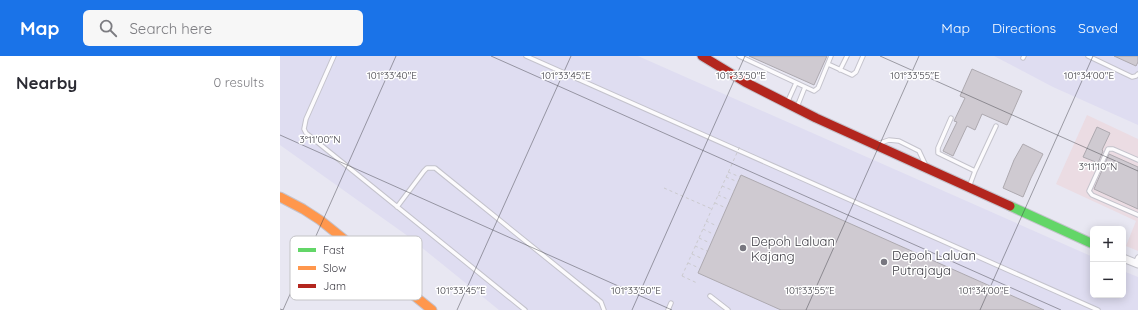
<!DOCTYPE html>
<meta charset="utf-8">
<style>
:root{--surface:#fff;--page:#f7f7f7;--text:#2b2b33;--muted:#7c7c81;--line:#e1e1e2;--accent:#1a73e8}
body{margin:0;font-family:Quicksand,sans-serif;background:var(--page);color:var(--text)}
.controls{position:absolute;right:12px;bottom:12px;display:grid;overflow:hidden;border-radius:6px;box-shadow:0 2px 10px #0003}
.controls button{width:36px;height:36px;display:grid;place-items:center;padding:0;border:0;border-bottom:1px solid var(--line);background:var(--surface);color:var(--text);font:20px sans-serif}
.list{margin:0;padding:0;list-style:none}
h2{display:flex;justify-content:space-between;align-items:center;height:52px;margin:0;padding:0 16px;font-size:17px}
h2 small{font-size:13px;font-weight:400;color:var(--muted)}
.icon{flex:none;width:22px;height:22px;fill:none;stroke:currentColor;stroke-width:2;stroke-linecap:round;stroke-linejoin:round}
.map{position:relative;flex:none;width:858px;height:254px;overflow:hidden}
header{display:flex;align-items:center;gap:24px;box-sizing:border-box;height:56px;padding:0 20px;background:var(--accent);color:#fff}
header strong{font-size:19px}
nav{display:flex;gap:22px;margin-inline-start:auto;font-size:14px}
.search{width:280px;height:36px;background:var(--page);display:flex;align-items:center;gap:10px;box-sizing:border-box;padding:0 14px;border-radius:6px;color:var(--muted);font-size:15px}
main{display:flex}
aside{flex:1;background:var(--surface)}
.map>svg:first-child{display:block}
</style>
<header>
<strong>Map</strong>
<div class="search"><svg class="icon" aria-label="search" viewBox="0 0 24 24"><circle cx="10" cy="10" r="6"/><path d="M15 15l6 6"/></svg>Search here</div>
<nav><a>Map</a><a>Directions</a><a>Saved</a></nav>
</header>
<main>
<aside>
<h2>Nearby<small>0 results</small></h2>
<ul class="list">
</ul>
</aside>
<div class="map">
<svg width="858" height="254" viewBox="0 0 858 254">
<rect width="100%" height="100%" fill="#e8e7f2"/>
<path fill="#dfddf1" d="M 0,0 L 358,0 L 813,201 L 813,239 L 843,239 L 843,215 L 858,221 L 858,254 L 219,254 L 125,178 L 0,89 Z
M 714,0 L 858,0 L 858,69 L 773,31 Z"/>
<path fill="#ebdce3" d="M 807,59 L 858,83 L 858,195 L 846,190 L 856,165 L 776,128 Z"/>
<path fill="#cfcad1" stroke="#ada9af" d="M 469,0 L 547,0 L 534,29 Z
M 834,0 L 858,0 L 858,6 L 856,10 Z
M 692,13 L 742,35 L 727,69 L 702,58 L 695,74 L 687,70 L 673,100 L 663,95 L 677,66 L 674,65 L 685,42 L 680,40 Z
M 817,71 L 830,77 L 822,94 L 823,95 L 818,107 L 803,101 Z
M 743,88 L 763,98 L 751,122 L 743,141 L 723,132 L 734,104 Z
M 829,98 L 858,111 L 858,153 L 814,133 Z
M 461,119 L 764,254 L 501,254 L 418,217 Z"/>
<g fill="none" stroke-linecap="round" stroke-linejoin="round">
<g stroke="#c4c3cc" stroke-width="5.5">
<path id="lane" d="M 54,0 L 26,63 L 24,73 L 26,77 L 245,254
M 246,0 L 818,254
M 459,0 L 534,35 L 538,32 L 551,0
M 808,0 L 852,21 L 856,20 L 858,18
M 743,2 L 744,0
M 548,8 L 572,19 L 576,16 L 583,0
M 560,14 L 567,0
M 507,47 L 516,27
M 517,51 L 525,31
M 671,62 L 658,92 L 658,97 L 695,115 L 716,70
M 597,88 L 609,84 L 619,85 L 639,95 L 646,110
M 858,104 L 833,93 L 828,93 L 809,135 L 812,139 L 858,159
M 689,131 L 695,115
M 117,151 L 144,115 L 147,112 L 155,112 L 321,246 L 324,254
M 855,207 L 858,201
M 430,240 L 448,254
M 388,254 L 391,247"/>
</g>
<g stroke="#c4c3cc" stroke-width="9">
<path id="street" d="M 843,202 L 858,208"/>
</g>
<g stroke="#c4c3cc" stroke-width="11">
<path id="fast" d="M 730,150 L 813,188"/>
</g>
<g stroke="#c4c3cc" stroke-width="11">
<path id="slow" d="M 0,141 L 23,153 L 40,164 L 152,254"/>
</g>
<g stroke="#c4c3cc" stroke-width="11">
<path id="jam" d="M 422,0 L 465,26 L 536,62 L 730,150"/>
</g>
<path stroke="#cbcace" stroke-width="1" stroke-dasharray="3 3" stroke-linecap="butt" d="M 448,116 L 460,121
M 446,121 L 458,126
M 442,130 L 454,135
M 384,132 L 432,153
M 438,139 L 450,144
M 435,147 L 446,152
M 426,165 L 437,170
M 423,173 L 433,178
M 419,182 L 430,187
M 415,190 L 427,195
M 412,198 L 423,203
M 408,207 L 419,212
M 402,220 L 417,227"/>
<use href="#lane" stroke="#fcfbfd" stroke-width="3.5"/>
<use href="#street" stroke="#fcfbfd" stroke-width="7"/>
<use href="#fast" stroke="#63d668" stroke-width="9"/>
<use href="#slow" stroke="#ff974d" stroke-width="9"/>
<use href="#jam" stroke="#b3261e" stroke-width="9"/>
<path stroke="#cbcace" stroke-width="1" stroke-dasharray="3 3" stroke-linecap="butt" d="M 402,220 L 460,90"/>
</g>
<path fill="none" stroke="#3c3b43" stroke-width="1" stroke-opacity="0.45" d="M 211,0 L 781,254M 600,0 L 858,115M 0,79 L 392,254M 0,253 L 3,254M 3,254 L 116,0M 177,254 L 291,0M 352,254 L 465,0M 526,254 L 639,0M 700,254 L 813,0"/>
<g fill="#787780" stroke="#fff" stroke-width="1.5">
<circle cx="463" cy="192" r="4"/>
<circle cx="604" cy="206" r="4"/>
</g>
<g text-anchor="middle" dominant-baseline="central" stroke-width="3" stroke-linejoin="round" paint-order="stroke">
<g font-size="13" fill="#3c3b43" stroke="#fff" text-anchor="start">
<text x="471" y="185">Depoh Laluan<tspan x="471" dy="15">Kajang</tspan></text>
<text x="612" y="199">Depoh Laluan<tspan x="612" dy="15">Putrajaya</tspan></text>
</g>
</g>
<rect x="10" y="180" width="132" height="64" rx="6" fill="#fff" stroke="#c4c4c7" stroke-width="1"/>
<rect x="18" y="192" width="18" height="4" fill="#63d668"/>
<rect x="18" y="210" width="18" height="4" fill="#ff974d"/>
<rect x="18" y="228" width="18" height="4" fill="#b3261e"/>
<g font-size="11" fill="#3c3b43">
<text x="43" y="198">Fast</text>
<text x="43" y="216">Slow</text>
<text x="43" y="234">Jam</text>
</g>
<g font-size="10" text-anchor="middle" fill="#3c3b43" stroke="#fff" stroke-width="3" stroke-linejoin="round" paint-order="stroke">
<text x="635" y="23">101°33'55"E</text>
<text x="809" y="23">101°34'00"E</text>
<text x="112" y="23">101°33'40"E</text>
<text x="286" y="23">101°33'45"E</text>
<text x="461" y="23">101°33'50"E</text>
<text x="40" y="87">3°11'00"N</text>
<text x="818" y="114">3°11'10"N</text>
<text x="181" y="238">101°33'45"E</text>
<text x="356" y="238">101°33'50"E</text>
<text x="530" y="238">101°33'55"E</text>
<text x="704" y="238">101°34'00"E</text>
</g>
</svg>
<div class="controls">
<button>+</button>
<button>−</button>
</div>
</div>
</main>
